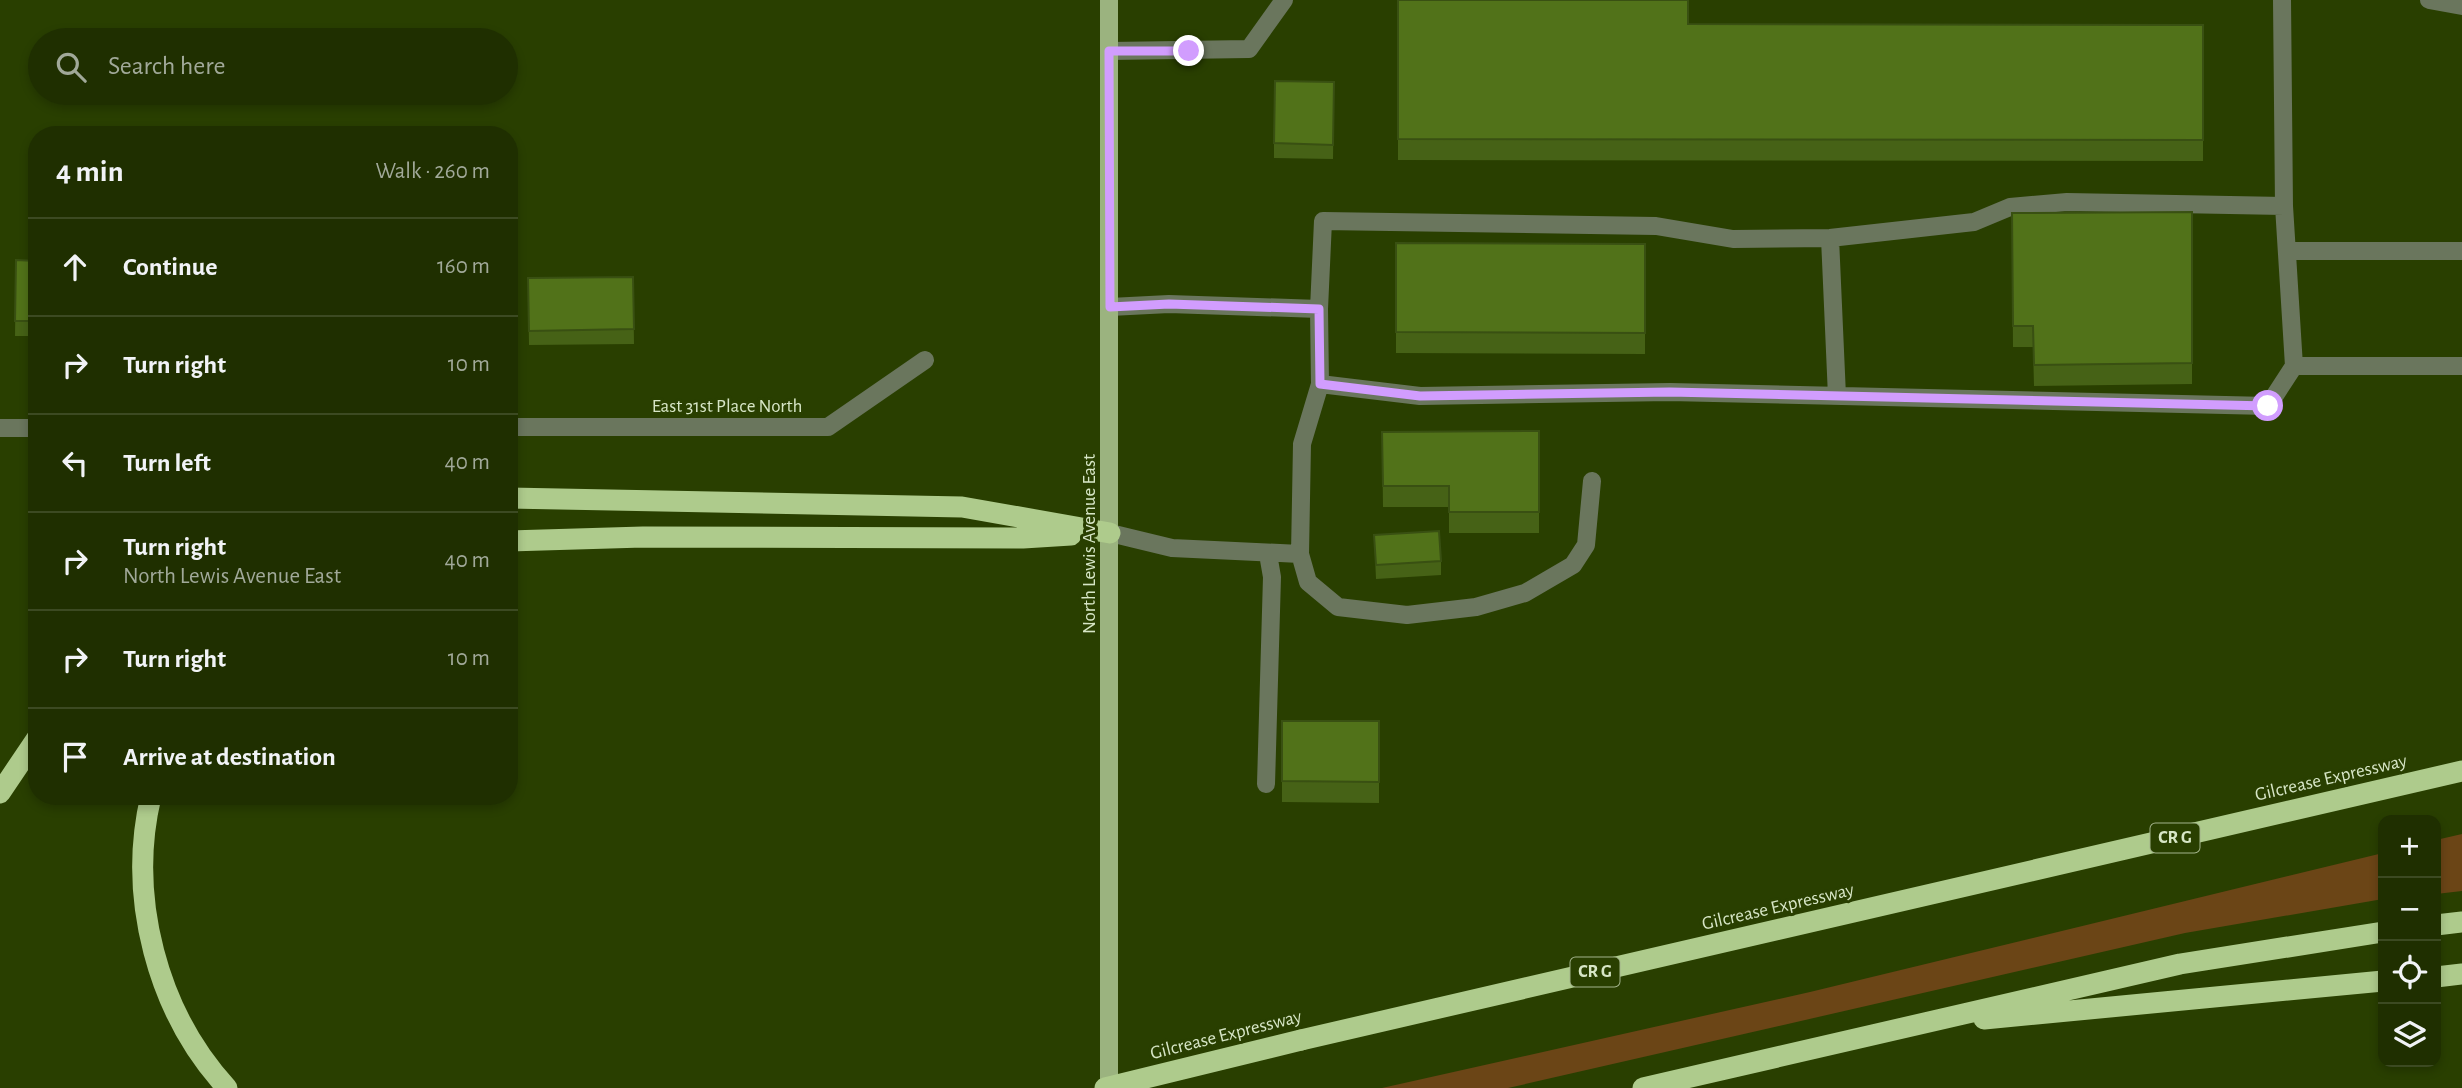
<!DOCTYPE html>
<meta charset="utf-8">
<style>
:root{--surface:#1f2f00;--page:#2c3b0f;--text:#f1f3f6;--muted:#a1a999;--line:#3c4a22}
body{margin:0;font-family:"Alegreya Sans",sans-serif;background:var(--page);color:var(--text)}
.controls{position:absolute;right:21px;bottom:21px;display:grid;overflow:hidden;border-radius:14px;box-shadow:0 4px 10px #0003}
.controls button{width:63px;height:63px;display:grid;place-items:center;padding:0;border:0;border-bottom:2px solid var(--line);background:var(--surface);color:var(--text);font:35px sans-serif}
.stop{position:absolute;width:21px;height:21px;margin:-16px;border:5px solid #d19dfe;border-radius:50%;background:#fff}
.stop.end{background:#d19dfe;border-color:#fff;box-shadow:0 2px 7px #0008}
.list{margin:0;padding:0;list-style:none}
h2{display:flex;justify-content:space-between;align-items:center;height:91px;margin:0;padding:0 28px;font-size:30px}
h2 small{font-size:23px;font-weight:400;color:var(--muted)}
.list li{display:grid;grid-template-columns:46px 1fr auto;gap:21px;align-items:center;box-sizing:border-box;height:98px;padding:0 28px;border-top:2px solid var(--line)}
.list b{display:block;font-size:26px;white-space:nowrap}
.list p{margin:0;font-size:23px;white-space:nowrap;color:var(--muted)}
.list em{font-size:23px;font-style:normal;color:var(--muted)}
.icon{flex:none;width:38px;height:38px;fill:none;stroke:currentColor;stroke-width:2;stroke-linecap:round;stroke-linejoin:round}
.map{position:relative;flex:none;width:2462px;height:1088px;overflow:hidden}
.search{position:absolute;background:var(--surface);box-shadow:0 4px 10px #0003;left:28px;top:28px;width:490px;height:77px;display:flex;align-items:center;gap:18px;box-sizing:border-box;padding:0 24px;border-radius:38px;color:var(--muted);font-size:26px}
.panel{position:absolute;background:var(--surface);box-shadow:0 4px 10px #0003;left:28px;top:126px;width:490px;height:679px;border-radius:28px}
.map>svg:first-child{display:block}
</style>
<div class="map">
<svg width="2462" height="1088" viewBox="0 0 2462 1088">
<rect width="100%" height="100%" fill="#293f00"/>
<path fill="#6b4516" d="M 2462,834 L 2462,891 L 2436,894 L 2436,840 Z
M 2383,853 L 2383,899 L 2185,933 L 1508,1088 L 1382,1088 L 1810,992 Z"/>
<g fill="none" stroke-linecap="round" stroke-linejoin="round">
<path stroke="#6a765d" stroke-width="18" d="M 2429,0 L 2462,6
M 1109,51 L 1249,49 L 1284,0
M 2284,206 L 2294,366 L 2462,366
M 1830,238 L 1837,396
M 2287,251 L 2462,251
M 1110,307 L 1169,304 L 1319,309
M 1320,384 L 1420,396 L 1670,392 L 2268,406 L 2294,366
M 509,427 L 828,427 L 925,360
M 0,428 L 37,428
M 1110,533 L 1172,548 L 1300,554 L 1308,582 L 1338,607 L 1407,615 L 1476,607 L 1525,593 L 1573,565 L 1586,545 L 1592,481
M 1300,554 L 1302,444 L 1320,384 L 1319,309 L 1323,221 L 1656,226 L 1733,239 L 1830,238 L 1974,222 L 2010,207 L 2067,202 L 2284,206 L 2282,0
M 1266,784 L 1272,577 L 1268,554"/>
<path stroke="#9bb37f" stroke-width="18" d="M 1109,1088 L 1109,0"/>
<path stroke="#aecb8c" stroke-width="21" d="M 509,498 L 962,507 L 1110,533
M 509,541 L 643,537 L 1023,538 L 1071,535
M 0,793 L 37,738
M 151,796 C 127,897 157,1012 227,1088
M 2436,925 L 2462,922
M 2436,977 L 2462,974
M 1984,1019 L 2383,981
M 1301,1040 L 2462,771
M 1643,1088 L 2180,964 L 2383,932"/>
<path stroke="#aecb8c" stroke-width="21" d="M 1105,1088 L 1301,1040"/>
</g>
<path fill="#466216" d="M 1398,0 L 1688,24 L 2203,25 L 2203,161 L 1398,160 Z
M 1334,82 L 1333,159 L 1274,158 L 1274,143 Z
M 2192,212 L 2192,384 L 2034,386 L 2033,347 L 2013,347 L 2012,213 Z
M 1396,243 L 1645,244 L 1645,354 L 1396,353 Z
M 16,260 L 37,261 L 37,336 L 15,336 Z
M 633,277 L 634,344 L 529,345 L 528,278 Z
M 1539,431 L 1539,533 L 1449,533 L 1449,507 L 1383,507 L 1382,432 Z
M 1374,535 L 1441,561 L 1441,575 L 1376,579 Z
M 1282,721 L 1379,721 L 1379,803 L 1282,802 Z"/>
<path fill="#517219" stroke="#395012" stroke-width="2" d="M 1398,0 L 1688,0 L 1688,24 L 2203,25 L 2203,140 L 1398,139 Z
M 1275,81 L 1334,82 L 1333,145 L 1274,143 Z
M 2192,212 L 2192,363 L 2034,365 L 2033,326 L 2013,326 L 2012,213 Z
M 1396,243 L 1645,244 L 1645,333 L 1396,332 Z
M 16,260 L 37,261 L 37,321 L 15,321 Z
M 633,277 L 634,329 L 529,331 L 528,278 Z
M 1539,431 L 1539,512 L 1449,512 L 1449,486 L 1383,486 L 1382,432 Z
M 1439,531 L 1441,561 L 1376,565 L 1374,535 Z
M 1282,721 L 1379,721 L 1379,782 L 1282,781 Z"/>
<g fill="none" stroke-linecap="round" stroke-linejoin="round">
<path stroke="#d19dfe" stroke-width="9" d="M 1189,51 L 1109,51 L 1110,307 L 1169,304 L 1319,309 L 1320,384 L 1420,396 L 1670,392 L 2268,406"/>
</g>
<g text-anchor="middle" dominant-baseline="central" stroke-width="6" stroke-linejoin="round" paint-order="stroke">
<g fill="#293f00" stroke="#a3b48b" stroke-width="2">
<rect x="2150.5" y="823.5" width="49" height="29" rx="5"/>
<rect x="1570.5" y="957.5" width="49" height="29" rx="5"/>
</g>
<g font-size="18" font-weight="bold" fill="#d7e6c6">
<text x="2175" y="838">CR G</text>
<text x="1595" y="972">CR G</text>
</g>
<g font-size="19" fill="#d7e6c6" stroke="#293f00">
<text x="727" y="406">East 31st Place North</text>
<text transform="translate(1089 544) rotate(-90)">North Lewis Avenue East</text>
<text transform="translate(2331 778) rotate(-13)">Gilcrease Expressway</text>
<text transform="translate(1778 907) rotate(-13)">Gilcrease Expressway</text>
<text transform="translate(1226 1035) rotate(-14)">Gilcrease Expressway</text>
</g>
</g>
</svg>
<div class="controls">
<button>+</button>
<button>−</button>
<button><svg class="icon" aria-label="locate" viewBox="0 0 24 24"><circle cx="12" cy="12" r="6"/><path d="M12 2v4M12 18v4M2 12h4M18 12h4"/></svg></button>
<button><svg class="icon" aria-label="layers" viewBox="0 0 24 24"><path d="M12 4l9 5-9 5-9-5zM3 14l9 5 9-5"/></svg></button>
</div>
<div class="stop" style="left:2268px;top:406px"></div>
<div class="stop end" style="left:1189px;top:51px"></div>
<div class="search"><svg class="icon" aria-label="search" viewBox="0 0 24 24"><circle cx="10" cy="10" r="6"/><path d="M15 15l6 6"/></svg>Search here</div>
<section class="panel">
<h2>4 min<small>Walk · 260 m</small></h2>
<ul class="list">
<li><svg class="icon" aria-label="ahead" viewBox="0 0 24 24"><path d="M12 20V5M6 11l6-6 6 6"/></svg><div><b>Continue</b></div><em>160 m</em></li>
<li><svg class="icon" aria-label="right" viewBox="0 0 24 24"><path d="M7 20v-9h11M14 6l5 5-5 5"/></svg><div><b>Turn right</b></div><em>10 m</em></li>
<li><svg class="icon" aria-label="left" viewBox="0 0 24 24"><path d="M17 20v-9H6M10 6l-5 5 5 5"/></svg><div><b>Turn left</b></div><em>40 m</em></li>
<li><svg class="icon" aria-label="right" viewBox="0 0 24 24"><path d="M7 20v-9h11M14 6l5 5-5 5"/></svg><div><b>Turn right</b><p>North Lewis Avenue East</p></div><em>40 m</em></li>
<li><svg class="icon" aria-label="right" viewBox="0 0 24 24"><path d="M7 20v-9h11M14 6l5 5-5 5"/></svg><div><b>Turn right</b></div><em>10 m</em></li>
<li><svg class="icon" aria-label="arrive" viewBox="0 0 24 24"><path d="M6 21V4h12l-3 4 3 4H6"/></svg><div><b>Arrive at destination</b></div></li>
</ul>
</section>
</div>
